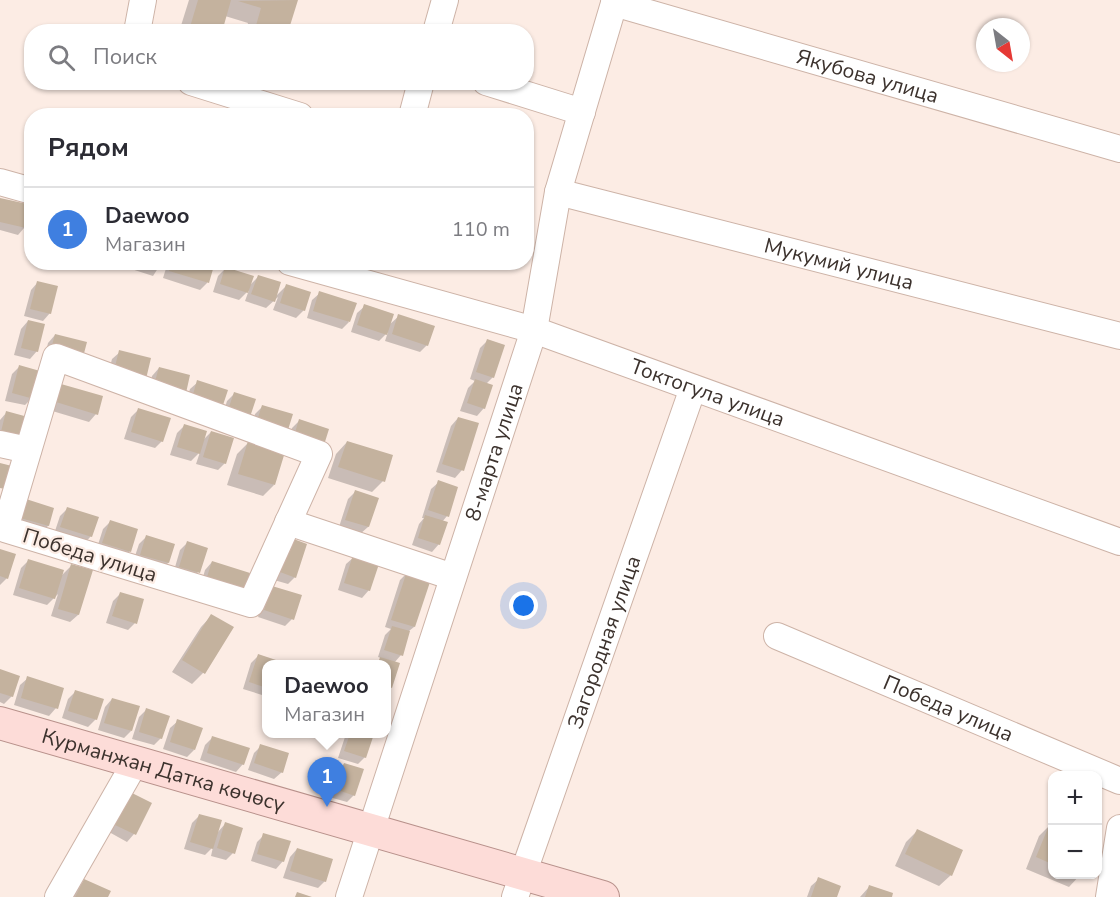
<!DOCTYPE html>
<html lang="ru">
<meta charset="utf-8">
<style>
:root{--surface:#fff;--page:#f7f7f7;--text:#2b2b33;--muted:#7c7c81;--line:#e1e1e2;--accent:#2f865a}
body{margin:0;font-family:"Nunito Sans",sans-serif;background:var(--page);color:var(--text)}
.controls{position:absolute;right:18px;bottom:18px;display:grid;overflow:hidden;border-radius:12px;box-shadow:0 2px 4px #0004}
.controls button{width:54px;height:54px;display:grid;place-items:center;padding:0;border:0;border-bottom:2px solid var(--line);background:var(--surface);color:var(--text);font:30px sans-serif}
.compass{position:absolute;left:976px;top:18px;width:54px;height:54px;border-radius:50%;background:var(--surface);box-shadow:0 2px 4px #0004;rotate:149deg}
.you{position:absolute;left:524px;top:606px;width:21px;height:21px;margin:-15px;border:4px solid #fff;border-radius:50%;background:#1a73e8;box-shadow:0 0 0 9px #1a73e833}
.badge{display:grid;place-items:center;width:39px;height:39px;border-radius:50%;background:var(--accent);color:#fff;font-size:20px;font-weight:700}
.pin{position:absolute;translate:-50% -50px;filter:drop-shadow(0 2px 3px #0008)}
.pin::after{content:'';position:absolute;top:32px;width:21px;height:18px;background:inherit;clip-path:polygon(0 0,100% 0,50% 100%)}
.popup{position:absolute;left:262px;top:660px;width:129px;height:78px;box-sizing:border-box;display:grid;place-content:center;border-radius:12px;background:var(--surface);filter:drop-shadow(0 2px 4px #0005);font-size:20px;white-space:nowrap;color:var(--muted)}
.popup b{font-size:22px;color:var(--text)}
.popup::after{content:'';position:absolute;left:50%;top:100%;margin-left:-12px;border:12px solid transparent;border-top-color:var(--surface)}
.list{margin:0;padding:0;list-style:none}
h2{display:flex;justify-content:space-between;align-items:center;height:78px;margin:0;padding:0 24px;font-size:26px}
h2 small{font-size:20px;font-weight:400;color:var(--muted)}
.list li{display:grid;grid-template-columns:39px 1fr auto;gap:18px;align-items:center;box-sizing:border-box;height:84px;padding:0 24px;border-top:2px solid var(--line)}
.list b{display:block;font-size:22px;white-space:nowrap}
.list p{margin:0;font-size:20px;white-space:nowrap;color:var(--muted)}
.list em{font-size:20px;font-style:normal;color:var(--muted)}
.icon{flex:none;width:33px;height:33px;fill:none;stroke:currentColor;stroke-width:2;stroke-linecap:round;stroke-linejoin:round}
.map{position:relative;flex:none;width:1120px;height:897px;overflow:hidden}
.search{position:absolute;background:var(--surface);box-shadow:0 2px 4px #0004;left:24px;top:24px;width:510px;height:66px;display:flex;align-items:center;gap:15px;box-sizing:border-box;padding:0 21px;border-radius:24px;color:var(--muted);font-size:22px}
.panel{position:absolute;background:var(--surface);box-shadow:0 2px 4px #0004;left:24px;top:108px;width:510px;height:162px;border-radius:24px}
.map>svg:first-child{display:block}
</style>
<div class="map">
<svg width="1120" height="897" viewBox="0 0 1120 897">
<rect width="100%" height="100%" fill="#fcece4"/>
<path fill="#0003" d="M 189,0 L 297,0 L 287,32 L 245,32 L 248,23 L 225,16 L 220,32 L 179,32 Z
M 0,199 L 25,227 L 18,235 L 0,230 Z
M 32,227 L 32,242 L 28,241 Z
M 124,262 L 162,262 L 153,276 L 122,266 Z
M 168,262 L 214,262 L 207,283 L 200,290 L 163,278 Z
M 226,268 L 249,286 L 258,277 L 275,297 L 286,286 L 304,310 L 296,318 L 273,310 L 278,297 L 266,308 L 245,301 L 249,290 L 239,300 L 213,292 L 218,276 Z
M 38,282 L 50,313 L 43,321 L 24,316 L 31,290 Z
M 320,293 L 349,322 L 342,329 L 307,318 L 312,300 Z
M 365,306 L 389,325 L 399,316 L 427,345 L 420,352 L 385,341 L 388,332 L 379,341 L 351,332 L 357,313 Z
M 28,321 L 37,351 L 30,359 L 14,355 L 21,329 Z
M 55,335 L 73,368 L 44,360 L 48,343 Z
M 487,341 L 493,377 L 486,384 L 484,408 L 477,416 L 460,411 L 468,388 L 475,381 L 470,379 L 480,348 Z
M 120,352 L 138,385 L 107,378 L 112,359 Z
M 19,367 L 32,398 L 25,405 L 5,401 L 12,374 Z
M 159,368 L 184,393 L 148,393 L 152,376 Z
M 198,382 L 226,391 L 185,405 L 190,389 Z
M 55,393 L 96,414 L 89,422 L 49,410 Z
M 234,394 L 242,423 L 222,417 L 227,401 Z
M 262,407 L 286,433 L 250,431 L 255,414 Z
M 138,410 L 162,441 L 155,448 L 124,439 L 131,417 Z
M 6,413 L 0,444 L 0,420 Z
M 458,418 L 462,470 L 455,478 L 436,472 L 451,426 Z
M 299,421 L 322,444 L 287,443 L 292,428 Z
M 184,426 L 202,441 L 211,432 L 225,463 L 218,470 L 196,464 L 200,452 L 191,461 L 170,455 L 177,433 Z
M 347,442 L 383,481 L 372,492 L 328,478 L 336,454 Z
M 248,443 L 274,485 L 263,496 L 227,485 L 237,454 Z
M 439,482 L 447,516 L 442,522 L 439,544 L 432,552 L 412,545 L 419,524 L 424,518 L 422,518 L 431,489 Z
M 355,492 L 377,499 L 368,527 L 360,534 L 339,527 L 348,499 Z
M 19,508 L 53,509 L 48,526 L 40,533 L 14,525 Z
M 67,509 L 91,536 L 84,544 L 54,534 L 60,516 Z
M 110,522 L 130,551 L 122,559 L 96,551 L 103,529 Z
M 146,537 L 173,545 L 168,563 L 161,570 L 133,562 L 139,544 Z
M 187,543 L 198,572 L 191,580 L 173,574 L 180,550 Z
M 284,547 L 295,577 L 288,584 L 274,580 Z
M 0,551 L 7,578 L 0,585 Z
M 354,557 L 369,590 L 362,598 L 338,590 L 346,564 Z
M 28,561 L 60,577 L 72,565 L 78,615 L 70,622 L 51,616 L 58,594 L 47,605 L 13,595 L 21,568 Z
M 212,562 L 244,588 L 201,584 L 205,570 Z
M 407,573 L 414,627 L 409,631 L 401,655 L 394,663 L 391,687 L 387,691 L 387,664 L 375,664 L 381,658 L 378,657 L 385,635 L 391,629 L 385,627 L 400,580 Z
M 273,587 L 292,619 L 285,626 L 258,617 L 266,595 Z
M 120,594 L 135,623 L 128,630 L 106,623 L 113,601 Z
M 212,615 L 203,673 L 192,684 L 172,672 L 201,627 Z
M 258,656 L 277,662 L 277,664 L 267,664 L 267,690 L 262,695 L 243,689 L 251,663 Z
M 0,671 L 12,696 L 4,704 L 0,702 Z
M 28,678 L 56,708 L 49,716 L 14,705 L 20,685 Z
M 75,692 L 96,719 L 88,727 L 62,718 L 68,699 Z
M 112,699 L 131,731 L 124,738 L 98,730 L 105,707 Z
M 146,710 L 161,738 L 154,745 L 132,739 L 139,717 Z
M 178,721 L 194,750 L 187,757 L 163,749 L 170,728 Z
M 346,734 L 373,734 L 365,757 L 358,764 L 338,758 Z
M 213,737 L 243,764 L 236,772 L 200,760 L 205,745 Z
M 261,746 L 282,772 L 274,779 L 248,770 L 254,753 Z
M 344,764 L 354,795 L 347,802 L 329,797 L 337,772 Z
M 132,795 L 150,804 L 134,834 L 127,842 L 109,832 L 125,802 Z
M 200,815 L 217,833 L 225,824 L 233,853 L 226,860 L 211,856 L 213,847 L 205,855 L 184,849 L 192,823 Z
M 1050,825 L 1052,874 L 1081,874 L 1069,887 L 1026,869 L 1039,836 Z
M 917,831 L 951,875 L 939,886 L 895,866 L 906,842 Z
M 264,835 L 283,861 L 276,869 L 251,861 L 257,842 Z
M 297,849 L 325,881 L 318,888 L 283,878 L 290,857 Z
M 819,879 L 835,897 L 807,897 L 811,886 Z
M 84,881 L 106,897 L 70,897 Z
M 869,887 L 891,897 L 860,897 Z"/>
<path fill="#c4b29e" d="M 198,0 L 231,0 L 222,32 L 206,32 L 190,27 Z
M 298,0 L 288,32 L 255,29 L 261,8 L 238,1 Z
M 0,198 L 32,205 L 26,228 L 0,222 Z
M 141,262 L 164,262 L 162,269 Z
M 172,262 L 215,262 L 209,283 L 169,271 Z
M 225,267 L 254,276 L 248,293 L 220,284 Z
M 258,275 L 281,282 L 275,302 L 251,294 Z
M 37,281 L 58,286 L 51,314 L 30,309 Z
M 286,284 L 311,292 L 305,311 L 280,303 Z
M 319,291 L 357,303 L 350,322 L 313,311 Z
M 364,304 L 394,314 L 387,335 L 357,325 Z
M 398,314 L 435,326 L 428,346 L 392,334 Z
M 28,320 L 45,324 L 38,352 L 21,348 Z
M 55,334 L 87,342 L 82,361 L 50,353 Z
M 487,339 L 505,345 L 494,378 L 476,372 Z
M 119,350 L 151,358 L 146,379 L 114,371 Z
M 19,365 L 40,371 L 34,399 L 12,393 Z
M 159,367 L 190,375 L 186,393 L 154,385 Z
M 475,379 L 493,385 L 485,409 L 467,403 Z
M 197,380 L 228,390 L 222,408 L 192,398 Z
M 61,384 L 103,396 L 98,415 L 56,402 Z
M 234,392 L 256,399 L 250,417 L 228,410 Z
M 262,405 L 293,414 L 287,433 L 256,424 Z
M 138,408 L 171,418 L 163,442 L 131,432 Z
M 6,411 L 28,417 L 21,441 L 0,436 Z
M 458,417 L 479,423 L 464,471 L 442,464 Z
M 299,419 L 329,429 L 324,445 L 294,436 Z
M 184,424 L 207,431 L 200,454 L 177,447 Z
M 211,431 L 234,438 L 226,464 L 203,457 Z
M 248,441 L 285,452 L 275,485 L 238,474 Z
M 347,441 L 393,455 L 385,482 L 338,467 Z
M 0,463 L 12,466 L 5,489 L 0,488 Z
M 438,480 L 458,487 L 449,517 L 428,510 Z
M 355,490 L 379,498 L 369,527 L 345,520 Z
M 26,499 L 54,508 L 49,526 L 20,518 Z
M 67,507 L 99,517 L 92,537 L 60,527 Z
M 425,515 L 448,522 L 440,545 L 418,538 Z
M 110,520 L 138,529 L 131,552 L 102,543 Z
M 146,535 L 175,544 L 169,563 L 140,555 Z
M 291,538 L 307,544 L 296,578 L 280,572 Z
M 187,541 L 208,548 L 200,573 L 179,567 Z
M 0,549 L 16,554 L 8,579 L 0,576 Z
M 353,555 L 379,564 L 370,591 L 344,583 Z
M 28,559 L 64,570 L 55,599 L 19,588 Z
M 212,561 L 250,573 L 245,589 L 207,577 Z
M 71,564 L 93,570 L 79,615 L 58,609 Z
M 407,571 L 431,579 L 415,627 L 391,620 Z
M 272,586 L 302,595 L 294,620 L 264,610 Z
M 120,592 L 144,599 L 137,624 L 112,616 Z
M 211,614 L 234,627 L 205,674 L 182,660 Z
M 392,626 L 410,631 L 403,656 L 384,650 Z
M 258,654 L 279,661 L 278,664 L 267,664 L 267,688 L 249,682 Z
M 380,657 L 400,663 L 392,688 L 387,686 L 387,664 L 378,664 Z
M 0,669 L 20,676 L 13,697 L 0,693 Z
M 27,676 L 64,688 L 58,709 L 21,698 Z
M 75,690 L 104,699 L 97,720 L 68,711 Z
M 112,698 L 140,706 L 132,731 L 104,723 Z
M 146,708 L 170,716 L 162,739 L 139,732 Z
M 177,719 L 203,728 L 195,750 L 170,742 Z
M 350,734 L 374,734 L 366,758 L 344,751 Z
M 212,736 L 250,748 L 244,765 L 207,753 Z
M 260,744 L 289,753 L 283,773 L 254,763 Z
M 344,763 L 364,769 L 355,796 L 335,789 Z
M 132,793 L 152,803 L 136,835 L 115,825 Z
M 199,814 L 222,820 L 213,849 L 190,842 Z
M 225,822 L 243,828 L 235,854 L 217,848 Z
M 1050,823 L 1052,824 L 1052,864 L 1036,857 Z
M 917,829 L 963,850 L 952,876 L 905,854 Z
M 263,833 L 291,841 L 284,862 L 257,854 Z
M 297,848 L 333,859 L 326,882 L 290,871 Z
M 818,877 L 841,886 L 837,897 L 811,897 Z
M 84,879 L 111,891 L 108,897 L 75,897 Z
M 869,885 L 893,893 L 892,897 L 865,897 Z
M 297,892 L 312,897 L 295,897 Z"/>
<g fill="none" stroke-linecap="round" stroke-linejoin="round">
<g stroke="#cdb3a7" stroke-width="28">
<g id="minor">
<path id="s1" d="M 614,3 L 1120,149"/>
<path d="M 137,32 L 143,0"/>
<path d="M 436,32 L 445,0"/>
<path d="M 191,82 L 300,116"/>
<path d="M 486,82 L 582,112"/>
<path d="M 412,116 L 421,82"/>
<path d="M 0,182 L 32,191"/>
<path id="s2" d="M 558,192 L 1120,336"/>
<path id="s3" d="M 290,262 L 534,330 L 1120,542"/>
<path d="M 56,357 L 319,454 L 251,604 L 5,529 Z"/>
<path d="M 0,444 L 28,450"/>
<path d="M 288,522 L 453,577"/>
<path id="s4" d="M 777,636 L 1120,781"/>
<path d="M 58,897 L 136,761"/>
<path id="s5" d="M 349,897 L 534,330 L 558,192 L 615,0"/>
<path id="s6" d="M 515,897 L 693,388"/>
<path d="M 1109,897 L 1120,828"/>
</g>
</g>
<g stroke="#b8918b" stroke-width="34">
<g id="major">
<path id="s7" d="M 0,723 L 603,897"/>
</g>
</g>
<use href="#minor" stroke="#fff" stroke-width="26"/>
<use href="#major" stroke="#fddcd8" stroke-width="32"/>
</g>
<g text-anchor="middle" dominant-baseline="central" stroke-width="4.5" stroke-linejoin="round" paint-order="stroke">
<g font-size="21" fill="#3c322d" stroke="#fcece4">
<text stroke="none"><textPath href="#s1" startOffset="264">Якубова улица</textPath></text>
<text stroke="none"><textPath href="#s2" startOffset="290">Мукумий улица</textPath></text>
<text stroke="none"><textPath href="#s3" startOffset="438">Токтогула улица</textPath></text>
<text stroke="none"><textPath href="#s5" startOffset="468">8-марта улица</textPath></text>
<text transform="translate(90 555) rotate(17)">Победа улица</text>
<text stroke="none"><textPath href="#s6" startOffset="270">Загородная улица</textPath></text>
<text stroke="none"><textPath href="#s4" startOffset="186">Победа улица</textPath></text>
<text stroke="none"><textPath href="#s7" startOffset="170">Курманжан Датка көчөсү</textPath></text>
</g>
</g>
</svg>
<div class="controls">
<button>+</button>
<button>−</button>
</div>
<svg class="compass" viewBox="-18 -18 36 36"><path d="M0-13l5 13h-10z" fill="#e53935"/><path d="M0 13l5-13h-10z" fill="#7c7c81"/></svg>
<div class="you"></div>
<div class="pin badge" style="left:327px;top:807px;background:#3f7fe0">1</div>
<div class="popup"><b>Daewoo</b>Магазин</div>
<div class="search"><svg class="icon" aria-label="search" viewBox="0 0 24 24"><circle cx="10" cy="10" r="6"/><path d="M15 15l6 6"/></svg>Поиск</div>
<section class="panel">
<h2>Рядом<small></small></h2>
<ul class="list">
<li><span class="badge" style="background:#3f7fe0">1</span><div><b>Daewoo</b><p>Магазин</p></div><em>110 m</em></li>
</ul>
</section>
</div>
